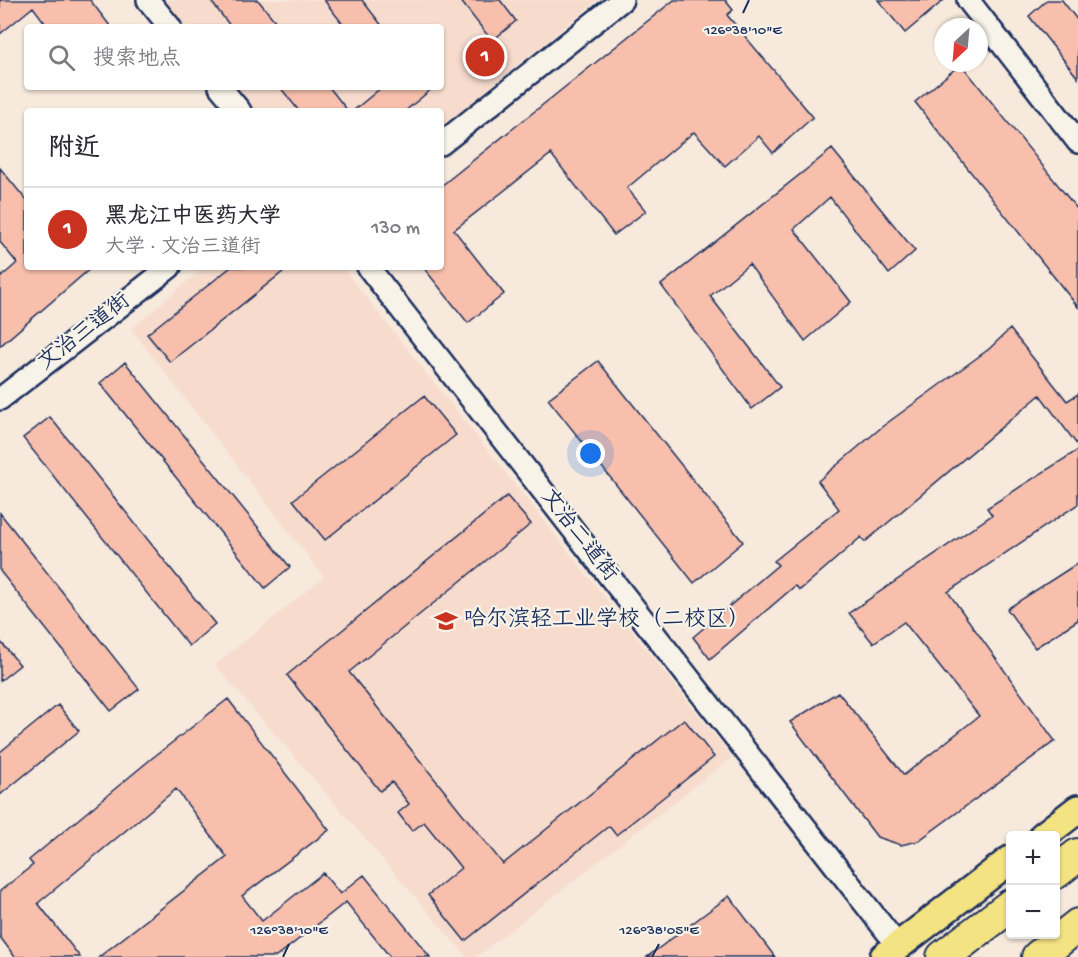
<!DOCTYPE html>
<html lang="zh">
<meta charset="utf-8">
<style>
:root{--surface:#fff;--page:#f2f2f3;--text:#2b2b33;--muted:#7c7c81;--line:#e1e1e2;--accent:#c8321e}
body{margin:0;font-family:"Gochi Hand","LXGW WenKai TC",sans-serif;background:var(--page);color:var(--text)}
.controls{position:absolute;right:18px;bottom:18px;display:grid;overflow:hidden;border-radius:6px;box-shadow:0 2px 4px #0004}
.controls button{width:54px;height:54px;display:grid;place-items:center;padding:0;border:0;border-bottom:2px solid var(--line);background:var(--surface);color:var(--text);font:30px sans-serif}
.compass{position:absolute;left:934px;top:18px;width:54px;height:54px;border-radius:50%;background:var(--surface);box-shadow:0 2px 4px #0004;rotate:206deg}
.you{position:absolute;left:591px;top:454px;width:21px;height:21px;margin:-15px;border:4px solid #fff;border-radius:50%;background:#1a73e8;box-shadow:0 0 0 9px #1a73e833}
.badge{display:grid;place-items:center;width:39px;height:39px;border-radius:50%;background:var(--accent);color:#fff;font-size:20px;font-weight:700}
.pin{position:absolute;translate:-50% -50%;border:3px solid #fff;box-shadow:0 2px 6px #0006}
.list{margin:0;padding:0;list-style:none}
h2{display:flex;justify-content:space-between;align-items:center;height:78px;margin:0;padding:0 24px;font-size:26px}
h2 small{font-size:20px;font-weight:400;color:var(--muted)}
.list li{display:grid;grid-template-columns:39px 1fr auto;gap:18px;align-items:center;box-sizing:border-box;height:84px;padding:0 24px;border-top:2px solid var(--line)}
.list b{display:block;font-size:22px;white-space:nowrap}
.list p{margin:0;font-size:20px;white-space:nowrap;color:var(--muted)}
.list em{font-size:20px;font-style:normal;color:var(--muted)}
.icon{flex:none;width:33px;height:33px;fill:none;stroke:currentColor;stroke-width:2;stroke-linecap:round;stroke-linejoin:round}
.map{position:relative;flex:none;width:1078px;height:957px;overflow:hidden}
.search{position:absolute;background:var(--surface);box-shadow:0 2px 4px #0004;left:24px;top:24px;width:420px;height:66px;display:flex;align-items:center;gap:15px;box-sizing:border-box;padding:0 21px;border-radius:6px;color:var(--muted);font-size:22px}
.panel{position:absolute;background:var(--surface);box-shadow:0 2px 4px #0004;left:24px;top:108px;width:420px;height:162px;border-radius:6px}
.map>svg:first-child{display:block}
</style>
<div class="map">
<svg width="1078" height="957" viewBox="0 0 1078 957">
<rect width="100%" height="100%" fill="#f7e9dc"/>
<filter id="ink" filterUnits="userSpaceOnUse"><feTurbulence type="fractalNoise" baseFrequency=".0167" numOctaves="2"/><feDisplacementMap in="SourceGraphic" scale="12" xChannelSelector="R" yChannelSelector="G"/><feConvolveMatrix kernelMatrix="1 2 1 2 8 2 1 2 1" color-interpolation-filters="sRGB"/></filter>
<g filter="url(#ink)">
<path fill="#f7dcce" d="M 163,0 L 598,0 L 441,128 L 441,111 L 254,111 L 234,87 L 441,87 L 441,27 L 185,27 Z
M 204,267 L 342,267 L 732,757 L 476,957 L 467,957 L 215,665 L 324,577 L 131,329 Z"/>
<path fill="#f7bfac" stroke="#1b2f5e" stroke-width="1.5" d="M 0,0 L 90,0 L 111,27 L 48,27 L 33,7 L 0,34 Z
M 210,0 L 258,0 L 280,27 L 231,27 Z
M 324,0 L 362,0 L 383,27 L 345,27 Z
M 460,0 L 500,0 L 516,21 L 492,41 Z
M 674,0 L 725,0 L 733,10 L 727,15 L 813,117 L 773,153 L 759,136 L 725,166 L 694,132 L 627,188 L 646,211 L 614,235 L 551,154 L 454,230 L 504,294 L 468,323 L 423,267 L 441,267 L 441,186 Z
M 878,0 L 944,0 L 905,33 Z
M 1047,0 L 1062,0 L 1078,21 L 1078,78 L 1029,16 Z
M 961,64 L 1078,210 L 1078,307 L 915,102 Z
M 280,87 L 329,87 L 348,111 L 299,111 Z
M 382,87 L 434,87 L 405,111 L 353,111 Z
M 832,149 L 915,251 L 889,274 L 830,197 L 794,229 L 851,302 L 805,341 L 749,264 L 710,296 L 780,387 L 752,409 L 661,285 Z
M 0,168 L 27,201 L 27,267 L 92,267 L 0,346 L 0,278 L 17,263 L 0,242 Z
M 231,267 L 289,267 L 170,362 L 147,334 Z
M 1010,329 L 1067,401 L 1078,394 L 1078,446 L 1040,395 L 865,542 L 861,537 L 800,590 L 795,586 L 710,659 L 693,637 L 778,565 L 774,561 L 839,509 L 818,481 L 883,426 L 989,349 Z
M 598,361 L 743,542 L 694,583 L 548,399 Z
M 125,362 L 290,567 L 265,588 L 100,383 Z
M 424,396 L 456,435 L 325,540 L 293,500 Z
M 50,417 L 215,624 L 189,646 L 23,438 Z
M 1078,450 L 1078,504 L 948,592 L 1055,741 L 918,841 L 901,845 L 877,837 L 790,722 L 838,692 L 904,775 L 979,716 L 904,622 L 873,643 L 849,613 L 992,515 L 987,508 Z
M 507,496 L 531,524 L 349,672 L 503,864 L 684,719 L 714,757 L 616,835 L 609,826 L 465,941 L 428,895 L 461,868 L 424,822 L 412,831 L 398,813 L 409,804 L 392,782 L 380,791 L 287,675 Z
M 0,513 L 139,689 L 111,711 L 0,571 Z
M 1078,563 L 1078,620 L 1035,648 L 1007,609 Z
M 0,641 L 20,665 L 0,681 Z
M 228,699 L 329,830 L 242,896 L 262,921 L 323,873 L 340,894 L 364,875 L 430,957 L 390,957 L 346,902 L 276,957 L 99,957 L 227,857 L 176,789 L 38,903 L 80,957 L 15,957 L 0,937 L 0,891 L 33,865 L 29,860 L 151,759 Z
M 58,705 L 79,731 L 0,795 L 0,752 Z
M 729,896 L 775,957 L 647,957 Z"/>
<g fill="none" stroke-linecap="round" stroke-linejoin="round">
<g stroke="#1b2f5e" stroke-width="26">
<path id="minor" d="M 148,0 L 170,27
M 968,0 L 1078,142
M 220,87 L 240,111
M 441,144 L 622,0
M 368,267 L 898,946
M 0,399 L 170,267"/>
</g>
<g stroke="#1b2f5e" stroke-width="32">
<path id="major" d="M 1043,836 L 1078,809
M 884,957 L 1010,860"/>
</g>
<g stroke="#1b2f5e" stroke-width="36">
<path id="highway" d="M 1056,872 L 1078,855
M 943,957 L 1010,906
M 1038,957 L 1078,925"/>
</g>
<use href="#minor" stroke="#f7f3e8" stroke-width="21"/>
<use href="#major" stroke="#f4e382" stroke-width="27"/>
<use href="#highway" stroke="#f4e382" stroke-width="32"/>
</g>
</g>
<path fill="none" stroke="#1b2f5e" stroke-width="2" d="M 743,13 L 749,0M 283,957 L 289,944M 652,957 L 659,944"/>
<defs>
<g id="school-bare" transform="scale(1.8)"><path d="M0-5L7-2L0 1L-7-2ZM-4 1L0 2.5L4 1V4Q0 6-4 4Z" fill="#c8321e" stroke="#f7f3e8" stroke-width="2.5" paint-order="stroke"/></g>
</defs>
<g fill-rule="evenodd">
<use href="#school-bare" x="446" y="621"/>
</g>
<g text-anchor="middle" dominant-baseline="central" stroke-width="4.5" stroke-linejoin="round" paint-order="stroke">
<g font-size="22" fill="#1b2f5e" stroke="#f7f3e8">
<text transform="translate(85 333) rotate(-38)">文治三道街</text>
<text transform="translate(578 536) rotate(52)">文治二道街</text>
</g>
<g font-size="22" fill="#1b2f5e" stroke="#f7f3e8" text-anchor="start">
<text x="464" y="621">哈尔滨轻工业学校（二校区）</text>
</g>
</g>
<g font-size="15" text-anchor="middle" fill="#1b2f5e" stroke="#f7f3e8" stroke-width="4.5" stroke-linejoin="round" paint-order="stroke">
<text x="743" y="34">126°38'10"E</text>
<text x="289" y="934">126°38'10"E</text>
<text x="659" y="934">126°38'05"E</text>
</g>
</svg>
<div class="controls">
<button>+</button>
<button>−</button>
</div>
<svg class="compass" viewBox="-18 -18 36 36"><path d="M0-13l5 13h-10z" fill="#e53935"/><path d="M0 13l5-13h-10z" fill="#7c7c81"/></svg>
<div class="you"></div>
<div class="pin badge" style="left:485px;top:57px">1</div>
<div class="search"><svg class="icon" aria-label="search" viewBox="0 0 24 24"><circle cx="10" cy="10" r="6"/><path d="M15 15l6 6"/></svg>搜索地点</div>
<section class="panel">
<h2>附近<small></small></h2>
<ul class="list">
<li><span class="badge">1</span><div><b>黑龙江中医药大学</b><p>大学 · 文治三道街</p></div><em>130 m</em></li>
</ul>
</section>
</div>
